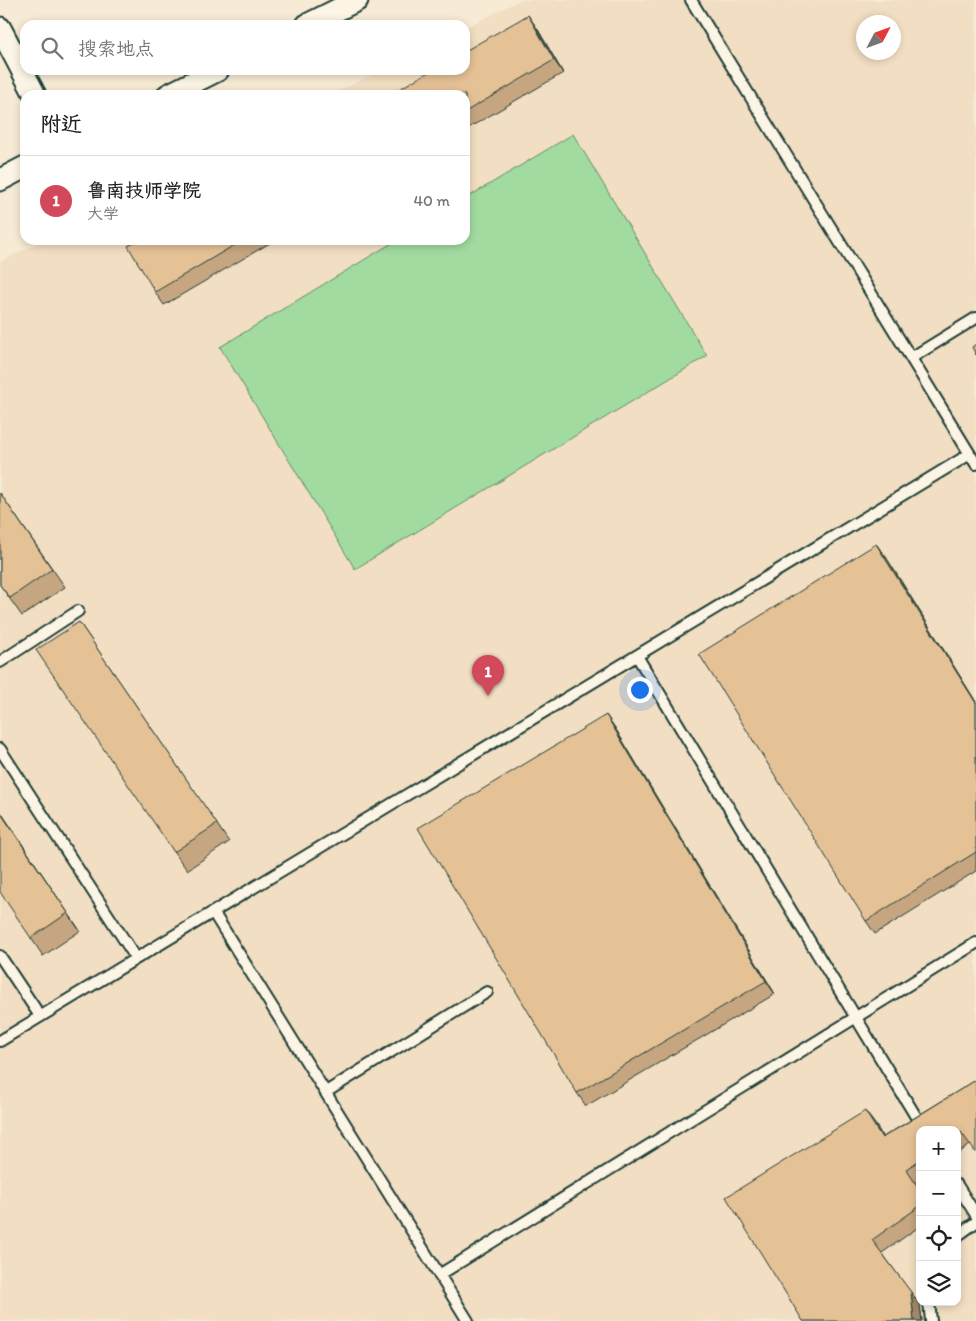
<!DOCTYPE html>
<html lang="zh">
<meta charset="utf-8">
<style>
:root{--surface:#fff;--page:#f2f2f2;--text:#202124;--muted:#757577;--line:#e0e0e0;--accent:#d1495b}
body{margin:0;font-family:Itim,"LXGW WenKai TC",sans-serif;background:var(--page);color:var(--text)}
.controls{position:absolute;right:15px;bottom:15px;display:grid;overflow:hidden;border-radius:10px;box-shadow:0 2px 8px #0003}
.controls button{width:45px;height:45px;display:grid;place-items:center;padding:0;border:0;border-bottom:1px solid var(--line);background:var(--surface);color:var(--text);font:25px sans-serif}
.compass{position:absolute;left:856px;top:15px;width:45px;height:45px;border-radius:50%;background:var(--surface);box-shadow:0 2px 8px #0003;rotate:49deg}
.you{position:absolute;left:639px;top:689px;width:18px;height:18px;margin:-12px;border:4px solid #fff;border-radius:50%;background:#1a73e8;box-shadow:0 0 0 8px #1a73e833}
.badge{display:grid;place-items:center;width:32px;height:32px;border-radius:50%;background:var(--accent);color:#fff;font-size:16px;font-weight:700}
.pin{position:absolute;translate:-50% -41px;filter:drop-shadow(0 1px 2px #0008)}
.pin::after{content:'';position:absolute;top:26px;width:18px;height:15px;background:inherit;clip-path:polygon(0 0,100% 0,50% 100%)}
.list{margin:0;padding:0;list-style:none}
h2{display:flex;justify-content:space-between;align-items:center;height:65px;margin:0;padding:0 20px;font-size:21px}
h2 small{font-size:16px;font-weight:400;color:var(--muted)}
.list li{display:grid;grid-template-columns:32px 1fr auto;gap:15px;align-items:center;box-sizing:border-box;height:90px;padding:0 20px;border-top:1px solid var(--line)}
.list b{display:block;font-size:19px;white-space:nowrap}
.list p{margin:0;font-size:16px;white-space:nowrap;color:var(--muted)}
.list em{font-size:16px;font-style:normal;color:var(--muted)}
.icon{flex:none;width:28px;height:28px;fill:none;stroke:currentColor;stroke-width:2;stroke-linecap:round;stroke-linejoin:round}
.map{position:relative;flex:none;width:976px;height:1321px;overflow:hidden}
.search{position:absolute;background:var(--surface);box-shadow:0 2px 8px #0003;left:20px;top:20px;width:450px;height:55px;display:flex;align-items:center;gap:12px;box-sizing:border-box;padding:0 18px;border-radius:15px;color:var(--muted);font-size:19px}
.panel{position:absolute;background:var(--surface);box-shadow:0 2px 8px #0003;left:20px;top:90px;width:450px;height:155px;border-radius:15px}
.map>svg:first-child{display:block}
</style>
<div class="map">
<svg width="976" height="1321" viewBox="0 0 976 1321">
<rect width="100%" height="100%" fill="#f7ebd5"/>
<filter id="ink" filterUnits="userSpaceOnUse"><feTurbulence type="fractalNoise" baseFrequency=".02" numOctaves="2"/><feDisplacementMap in="SourceGraphic" scale="10" xChannelSelector="R" yChannelSelector="G"/><feConvolveMatrix kernelMatrix="1 2 1 2 8 2 1 2 1" color-interpolation-filters="sRGB"/></filter>
<g filter="url(#ink)">
<path fill="#f2dec2" fill-rule="evenodd" d="M 520,0 L 976,0 L 976,1321 L 0,1321 L 0,262 L 44,240 L 465,240 L 465,95 L 331,95 L 381,70 L 465,70 L 465,28 ZM 864,22 L 894,22 L 894,52 L 864,52 ZM 920,1130 L 957,1130 L 957,1302 L 920,1302 Z"/>
<path fill="#a1dba0" stroke="#608c6a" d="M 573,134 L 707,356 L 355,569 L 220,347 L 397,240 L 465,240 L 465,199 Z"/>
<g fill="none" stroke-linecap="round" stroke-linejoin="round">
<g stroke="#1f3d34" stroke-width="14">
<path id="service" d="M 691,0 L 976,464
M 911,358 L 976,318
M 637,656 L 924,1130
M 0,662 L 78,611
M 0,749 L 136,958
M 213,912 L 468,1321
M 0,956 L 40,1016
M 0,1041 L 970,454
M 326,1092 L 487,992
M 957,1185 L 976,1215
M 957,1236 L 976,1222
M 439,1275 L 976,943
M 929,1302 L 931,1321"/>
</g>
<g stroke="#1f3d34" stroke-width="25">
<path id="minor" d="M 307,25 L 357,0
M 0,28 L 35,95
M 168,95 L 218,70
M 0,180 L 25,167"/>
</g>
<use href="#service" stroke="#fcf5e5" stroke-width="10"/>
<use href="#minor" stroke="#fcf5e5" stroke-width="21"/>
</g>
<path fill="#c5a681" stroke="#1f3d34" d="M 537,28 L 563,73 L 465,130 L 465,95 Z
M 138,240 L 275,240 L 164,305 L 155,292 Z
M 0,493 L 65,587 L 22,616 L 0,585 Z
M 876,544 L 886,557 L 976,702 L 976,871 L 875,934 L 866,921 Z
M 79,622 L 229,842 L 187,870 L 174,852 Z
M 606,715 L 615,728 L 775,994 L 586,1106 L 577,1093 Z
M 0,811 L 80,931 L 43,956 L 31,938 Z
M 976,1080 L 970,1145 L 957,1154 L 957,1130 L 920,1130 L 920,1179 L 916,1182 L 920,1189 L 920,1226 L 882,1253 L 920,1305 L 922,1321 L 803,1321 L 875,1124 L 883,1137 Z"/>
<path fill="#a08769" stroke="#1f3d34" d="M 528,15 L 537,28 L 563,73 L 554,60 Z
M 876,544 L 886,557 L 976,702 L 976,703 Z
M 606,715 L 615,728 L 775,994 L 766,981 Z
M 0,811 L 80,931 L 0,812 Z
M 865,1111 L 875,1124 L 891,1151 L 882,1138 Z
M 911,1292 L 920,1305 L 922,1321 L 914,1321 Z"/>
<path fill="#e5c196" stroke="#1f3d34" d="M 528,15 L 554,60 L 465,112 L 465,95 L 389,95 L 432,70 L 465,70 L 465,51 Z
M 138,240 L 243,240 L 155,292 L 128,246 Z
M 976,344 L 976,355 L 972,347 Z
M 0,493 L 52,569 L 10,598 L 0,585 Z
M 876,544 L 976,703 L 976,852 L 866,921 L 699,654 Z
M 79,622 L 217,824 L 174,852 L 36,650 Z
M 606,715 L 766,981 L 577,1093 L 418,828 Z
M 0,812 L 68,913 L 31,938 L 0,892 Z
M 976,1080 L 976,1153 L 961,1132 L 957,1135 L 957,1130 L 920,1130 L 920,1160 L 906,1169 L 920,1190 L 920,1206 L 872,1240 L 911,1292 L 914,1321 L 803,1321 L 726,1197 L 865,1111 L 882,1138 Z"/>
</g>
</svg>
<div class="controls">
<button>+</button>
<button>−</button>
<button><svg class="icon" aria-label="locate" viewBox="0 0 24 24"><circle cx="12" cy="12" r="6"/><path d="M12 2v4M12 18v4M2 12h4M18 12h4"/></svg></button>
<button><svg class="icon" aria-label="layers" viewBox="0 0 24 24"><path d="M12 4l9 5-9 5-9-5zM3 14l9 5 9-5"/></svg></button>
</div>
<svg class="compass" viewBox="-18 -18 36 36"><path d="M0-13l5 13h-10z" fill="#e53935"/><path d="M0 13l5-13h-10z" fill="#757577"/></svg>
<div class="you"></div>
<div class="pin badge" style="left:488px;top:696px">1</div>
<div class="search"><svg class="icon" aria-label="search" viewBox="0 0 24 24"><circle cx="10" cy="10" r="6"/><path d="M15 15l6 6"/></svg>搜索地点</div>
<section class="panel">
<h2>附近<small></small></h2>
<ul class="list">
<li><span class="badge">1</span><div><b>鲁南技师学院</b><p>大学</p></div><em>40 m</em></li>
</ul>
</section>
</div>
